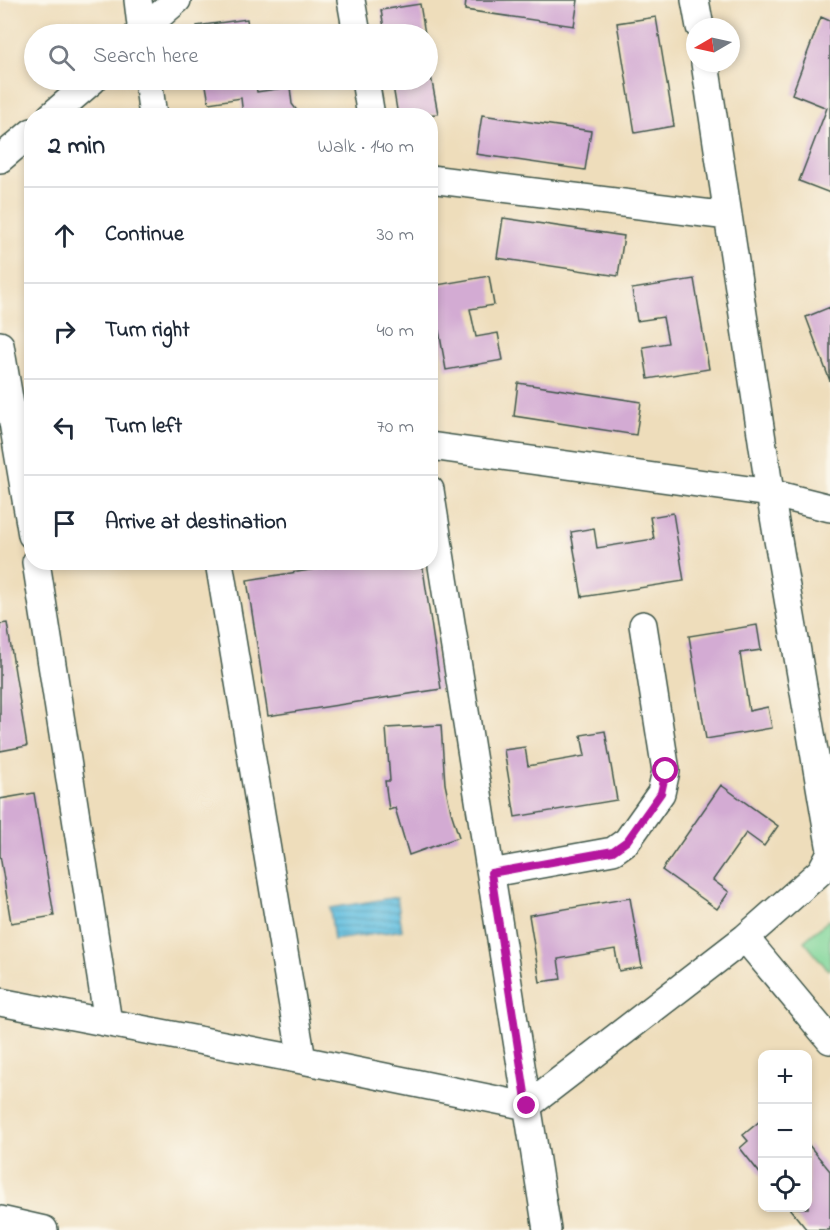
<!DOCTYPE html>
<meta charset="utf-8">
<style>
:root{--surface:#fff;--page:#f2f2f3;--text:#1f2937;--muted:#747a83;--line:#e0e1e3}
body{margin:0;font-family:"Indie Flower",sans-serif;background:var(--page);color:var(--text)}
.controls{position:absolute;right:18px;bottom:18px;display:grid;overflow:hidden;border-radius:12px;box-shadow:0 3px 9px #0003}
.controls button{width:54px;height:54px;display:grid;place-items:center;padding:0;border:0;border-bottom:2px solid var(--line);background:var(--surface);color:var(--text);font:30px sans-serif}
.compass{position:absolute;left:686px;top:18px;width:54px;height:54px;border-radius:50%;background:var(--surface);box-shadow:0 3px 9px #0003;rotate:261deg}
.stop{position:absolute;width:18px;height:18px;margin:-14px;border:4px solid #b5179e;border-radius:50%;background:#fff}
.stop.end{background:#b5179e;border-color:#fff;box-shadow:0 2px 6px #0008}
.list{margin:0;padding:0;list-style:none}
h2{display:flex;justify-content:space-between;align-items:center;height:78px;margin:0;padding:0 24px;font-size:26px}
h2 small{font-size:20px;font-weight:400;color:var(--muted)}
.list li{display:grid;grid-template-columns:39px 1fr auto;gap:18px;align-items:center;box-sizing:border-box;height:96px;padding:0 24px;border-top:2px solid var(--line)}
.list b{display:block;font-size:22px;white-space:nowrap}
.list em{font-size:20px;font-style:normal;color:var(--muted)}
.icon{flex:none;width:33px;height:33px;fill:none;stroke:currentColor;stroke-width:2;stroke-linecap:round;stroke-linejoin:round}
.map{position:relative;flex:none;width:830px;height:1230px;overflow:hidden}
.search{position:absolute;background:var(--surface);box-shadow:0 3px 9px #0003;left:24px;top:24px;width:414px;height:66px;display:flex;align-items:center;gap:15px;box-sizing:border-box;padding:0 21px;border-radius:33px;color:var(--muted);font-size:22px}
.panel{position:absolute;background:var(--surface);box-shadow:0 3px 9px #0003;left:24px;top:108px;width:414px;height:462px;border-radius:24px}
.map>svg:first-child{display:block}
</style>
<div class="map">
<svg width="830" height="1230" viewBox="0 0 830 1230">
<defs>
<pattern id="water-rules" width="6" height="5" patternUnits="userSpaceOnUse" patternTransform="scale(1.5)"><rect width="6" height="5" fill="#62bfe0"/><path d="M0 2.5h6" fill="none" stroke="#509cb6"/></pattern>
</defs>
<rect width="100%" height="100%" fill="#fbf7ec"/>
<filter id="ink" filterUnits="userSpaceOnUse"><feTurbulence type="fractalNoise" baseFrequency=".0167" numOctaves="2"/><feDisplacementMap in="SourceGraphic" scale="12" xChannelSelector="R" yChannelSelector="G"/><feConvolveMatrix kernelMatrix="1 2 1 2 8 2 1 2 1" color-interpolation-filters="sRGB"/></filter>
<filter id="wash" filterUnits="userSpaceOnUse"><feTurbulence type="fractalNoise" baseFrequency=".008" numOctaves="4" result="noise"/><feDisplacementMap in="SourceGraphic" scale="24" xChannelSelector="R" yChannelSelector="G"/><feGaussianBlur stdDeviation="1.35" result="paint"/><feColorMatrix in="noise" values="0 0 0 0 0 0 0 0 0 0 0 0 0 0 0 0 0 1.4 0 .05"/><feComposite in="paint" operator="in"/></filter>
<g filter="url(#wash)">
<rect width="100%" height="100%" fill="#edb"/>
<path fill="#80d599" stroke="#508966" stroke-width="1.5" d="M 830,919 L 830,968 L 828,970 L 804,941 Z"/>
<path fill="url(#water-rules)" stroke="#407e8a" stroke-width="1.5" d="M 397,897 L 402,930 L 334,940 L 330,908 Z"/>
<g id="blocks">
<path fill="#d3abd3" d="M 466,0 L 578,0 L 574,26 L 465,10 Z
M 420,4 L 425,34 L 385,34 L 381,10 Z
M 656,17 L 674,126 L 635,133 L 617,23 Z
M 821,17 L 830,21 L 830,193 L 799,181 L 827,108 L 792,94 Z
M 247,19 L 249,34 L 198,34 L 197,26 Z
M 428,60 L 438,114 L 398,116 L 392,80 L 428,80 Z
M 205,80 L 255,80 L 257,92 L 290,87 L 292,104 L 301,116 L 243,116 L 241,98 L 209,103 Z
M 482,115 L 591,131 L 585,170 L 476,154 Z
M 503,218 L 624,236 L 618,276 L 497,258 Z
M 489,276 L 494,305 L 470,309 L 476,337 L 498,333 L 503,360 L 446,370 L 431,286 Z
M 694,279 L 709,369 L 648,379 L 643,347 L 668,343 L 663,317 L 637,321 L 632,289 Z
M 830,307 L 830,381 L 806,317 Z
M 518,383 L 641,402 L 636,435 L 514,416 Z
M 673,513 L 684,581 L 582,597 L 571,532 L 594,528 L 597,548 L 654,539 L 650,517 Z
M 360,562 L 422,562 L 441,689 L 268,716 L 247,580 Z
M 7,623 L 27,746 L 0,751 L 0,624 Z
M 757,625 L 761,650 L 740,653 L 749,711 L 768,707 L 772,728 L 706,739 L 689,636 Z
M 441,725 L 445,784 L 451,812 L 459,837 L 409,855 L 395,808 L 389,810 L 385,781 L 390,781 L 386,728 Z
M 605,731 L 617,800 L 515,817 L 504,750 L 525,747 L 528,766 L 585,756 L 581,735 Z
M 721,785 L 778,826 L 764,846 L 746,833 L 713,880 L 729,892 L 717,909 L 662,870 Z
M 34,793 L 54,916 L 11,923 L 0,855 L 0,799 Z
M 630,898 L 642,967 L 619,971 L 615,949 L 558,959 L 561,979 L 540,982 L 529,915 Z
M 760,1121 L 762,1125 L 762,1176 L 740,1148 L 748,1141 L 743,1135 Z
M 808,1144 L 830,1171 L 830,1230 L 807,1230 L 789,1208 L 808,1208 Z"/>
</g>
</g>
<g filter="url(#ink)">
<use href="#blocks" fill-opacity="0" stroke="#3e5548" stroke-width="1.5"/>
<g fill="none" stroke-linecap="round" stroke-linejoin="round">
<g stroke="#3e5548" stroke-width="30">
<path id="minor" d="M 138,0 L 142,34
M 351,0 L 357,34
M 695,0 L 700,27
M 138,34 L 177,0
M 705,63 L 770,493 L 830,845
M 148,80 L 153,116
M 365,80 L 371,116
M 51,116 L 93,80
M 0,159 L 32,132
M 430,179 L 728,216
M 0,345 L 32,535
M 430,446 L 770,493 L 830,508
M 430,490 L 547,1230
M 36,562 L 108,1022
M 219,562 L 302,1060
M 491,873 L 613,851 L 627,841 L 661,793 L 666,771 L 643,625
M 745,938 L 830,1040
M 0,1002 L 302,1060 L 527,1106 L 745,938 L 821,871 L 830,854
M 0,1220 L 44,1230"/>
</g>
<use href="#minor" stroke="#fff" stroke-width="27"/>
</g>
</g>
<g fill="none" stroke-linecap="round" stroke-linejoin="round" filter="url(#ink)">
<path stroke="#b5179e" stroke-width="8" d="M 527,1106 L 491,873 L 613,851 L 627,841 L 661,793 L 666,771"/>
</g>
</svg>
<div class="controls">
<button>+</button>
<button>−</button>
<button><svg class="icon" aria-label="locate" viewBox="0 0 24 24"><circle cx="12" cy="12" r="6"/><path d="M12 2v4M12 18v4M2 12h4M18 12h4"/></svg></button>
</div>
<svg class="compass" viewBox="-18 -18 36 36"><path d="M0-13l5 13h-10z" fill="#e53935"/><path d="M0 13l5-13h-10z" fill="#747a83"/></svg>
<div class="stop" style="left:666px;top:771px"></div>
<div class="stop end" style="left:527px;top:1106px"></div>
<div class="search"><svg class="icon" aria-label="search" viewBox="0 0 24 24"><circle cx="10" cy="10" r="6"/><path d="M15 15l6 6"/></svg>Search here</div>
<section class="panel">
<h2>2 min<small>Walk · 140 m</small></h2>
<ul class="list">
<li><svg class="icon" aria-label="ahead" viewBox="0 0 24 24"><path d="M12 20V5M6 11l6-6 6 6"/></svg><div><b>Continue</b></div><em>30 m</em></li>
<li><svg class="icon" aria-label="right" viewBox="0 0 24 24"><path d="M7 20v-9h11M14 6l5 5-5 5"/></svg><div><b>Turn right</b></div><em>40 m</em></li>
<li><svg class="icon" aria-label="left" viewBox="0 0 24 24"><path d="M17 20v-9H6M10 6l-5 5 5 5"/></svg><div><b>Turn left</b></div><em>70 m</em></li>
<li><svg class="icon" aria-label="arrive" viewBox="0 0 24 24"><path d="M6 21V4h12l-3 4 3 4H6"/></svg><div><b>Arrive at destination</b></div></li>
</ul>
</section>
</div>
